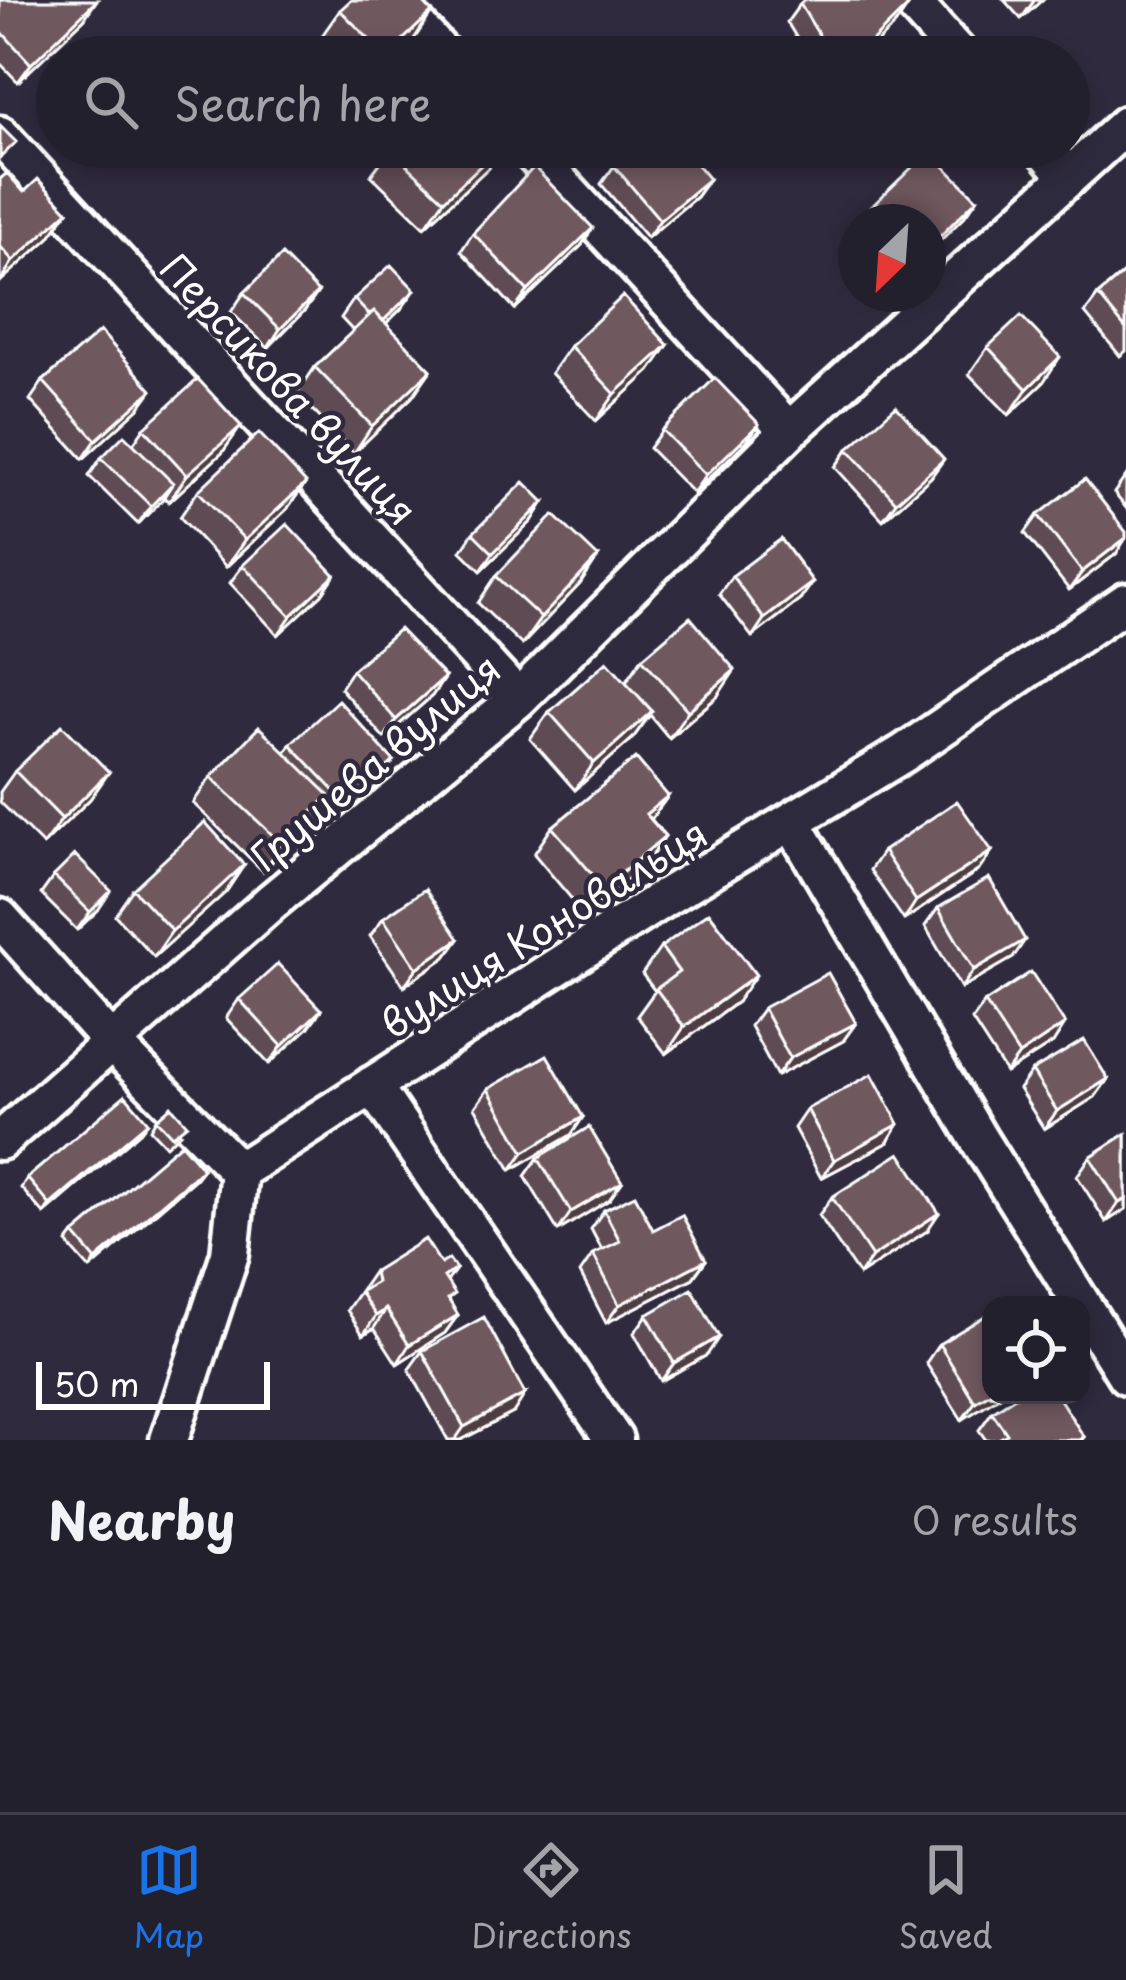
<!DOCTYPE html>
<meta charset="utf-8">
<style>
:root{--surface:#23202e;--page:#2f2d3a;--text:#f1f3f6;--muted:#a3a3aa;--line:#403e4a;--accent:#1a73e8}
body{margin:0;font-family:"Playpen Sans",sans-serif;background:var(--page);color:var(--text)}
.controls{position:absolute;right:36px;bottom:36px;display:grid;overflow:hidden;border-radius:24px;box-shadow:0 6px 18px #0003}
.controls button{width:108px;height:108px;display:grid;place-items:center;padding:0;border:0;border-bottom:3px solid var(--line);background:var(--surface);color:var(--text);font:60px sans-serif}
.compass{position:absolute;left:838px;top:204px;width:108px;height:108px;border-radius:50%;background:var(--surface);box-shadow:0 6px 18px #0003;rotate:205deg}
.scale{position:absolute;left:36px;bottom:30px;width:234px;box-sizing:border-box;padding-left:12px;border:6px solid #fff;border-top:0;font-size:33px;line-height:42px;white-space:nowrap;color:#fff;-webkit-text-stroke:9px #2f2a3d;paint-order:stroke}
.list{margin:0;padding:0;list-style:none}
h2{display:flex;justify-content:space-between;align-items:center;height:156px;margin:0;padding:0 48px;font-size:51px}
h2 small{font-size:39px;font-weight:400;color:var(--muted)}
.icon{flex:none;width:66px;height:66px;fill:none;stroke:currentColor;stroke-width:2;stroke-linecap:round;stroke-linejoin:round}
.map{position:relative;flex:none;width:1126px;height:1440px;overflow:hidden}
.search{position:absolute;background:var(--surface);box-shadow:0 6px 18px #0003;left:36px;right:36px;top:36px;height:132px;display:flex;align-items:center;gap:30px;box-sizing:border-box;padding:0 42px;border-radius:66px;color:var(--muted);font-size:45px}
.sheet{height:372px;background:var(--surface)}
nav{display:flex;justify-content:space-around;align-items:center;box-sizing:border-box;height:168px;border-top:3px solid var(--line);background:var(--surface);font-size:33px;color:var(--muted)}
nav a{display:grid;justify-items:center;gap:6px}
nav .on{color:var(--accent)}
.map>svg:first-child{display:block}
</style>
<div class="map">
<svg width="1126" height="1440" viewBox="0 0 1126 1440">
<rect width="100%" height="100%" fill="#2f2a3d"/>
<filter id="ink" filterUnits="userSpaceOnUse"><feTurbulence type="fractalNoise" baseFrequency=".00833" numOctaves="2"/><feDisplacementMap in="SourceGraphic" scale="24" xChannelSelector="R" yChannelSelector="G"/><feConvolveMatrix kernelMatrix="1 2 1 2 8 2 1 2 1" color-interpolation-filters="sRGB"/></filter>
<g filter="url(#ink)">
<g fill="none" stroke-linecap="round" stroke-linejoin="round">
<g stroke="#fff" stroke-width="45">
<path id="minor" d="M 393,0 L 445,57
M 910,0 L 961,57
M 0,135 L 518,699
M 527,147 L 789,431
M 1043,147 L 1069,177
M 792,822 L 979,1140 L 1126,1375
M 0,918 L 111,1042 L 239,1171
M 372,1085 L 614,1440
M 0,1141 L 271,902 L 518,699 L 789,431 L 1126,125
M 239,1171 L 664,898 L 904,753 L 1126,602
M 169,1440 L 230,1254 L 239,1171"/>
</g>
<use href="#minor" stroke="#2f2a3d" stroke-width="36"/>
</g>
<path fill="#5f4c52" stroke="#fff" stroke-width="3" d="M 0,0 L 84,19 L 18,82 L 0,63 Z
M 1004,0 L 1042,0 L 1021,19 Z
M 800,4 L 908,6 L 895,25 L 807,55 L 787,22 Z
M 340,10 L 432,12 L 414,39 L 394,57 L 342,57 L 321,37 Z
M 392,147 L 503,147 L 489,167 L 425,227 L 371,175 Z
M 614,166 L 709,179 L 696,197 L 647,238 L 601,184 Z
M 0,179 L 68,211 L 49,238 L 0,282 Z
M 977,199 L 964,217 L 928,222 L 860,222 L 868,210 Z
M 473,233 L 581,246 L 515,309 L 461,251 Z
M 1126,271 L 1126,351 L 1120,356 L 1085,313 L 1098,295 Z
M 318,292 L 305,310 L 268,348 L 231,312 L 244,293 Z
M 354,299 L 402,308 L 386,324 L 431,370 L 412,397 L 354,453 L 297,394 L 315,367 L 353,331 L 341,318 Z
M 668,345 L 650,371 L 596,421 L 551,373 L 570,346 Z
M 988,347 L 1042,384 L 1009,415 L 969,374 Z
M 43,381 L 139,408 L 83,459 L 30,400 Z
M 241,426 L 222,453 L 169,502 L 164,497 L 138,524 L 89,476 L 101,458 L 133,444 L 144,428 Z
M 662,430 L 746,442 L 693,493 L 649,448 Z
M 848,449 L 931,477 L 883,520 L 835,467 Z
M 1126,476 L 1126,508 L 1114,493 Z
M 198,491 L 287,509 L 226,567 L 180,517 Z
M 544,502 L 532,521 L 481,571 L 461,551 L 473,533 Z
M 1038,515 L 1116,554 L 1069,590 L 1025,533 Z
M 598,557 L 580,584 L 522,645 L 478,603 L 496,576 Z
M 243,565 L 335,575 L 322,594 L 278,635 L 230,583 Z
M 732,576 L 800,600 L 752,637 L 719,594 Z
M 642,658 L 717,697 L 669,738 L 650,715 L 633,738 L 575,790 L 530,739 L 549,712 L 626,682 Z
M 352,670 L 445,677 L 432,696 L 384,738 L 340,688 Z
M 290,744 L 394,761 L 375,788 L 328,831 L 315,816 L 263,871 L 193,803 L 211,777 L 285,752 Z
M 15,771 L 109,772 L 90,799 L 43,845 L 0,802 L 0,792 Z
M 668,796 L 651,819 L 665,836 L 647,863 L 585,915 L 534,854 L 552,827 Z
M 883,851 L 992,851 L 979,870 L 904,920 L 870,870 Z
M 244,865 L 226,892 L 154,957 L 115,915 L 133,889 Z
M 54,876 L 98,910 L 77,930 L 41,894 Z
M 938,908 L 1013,958 L 961,988 L 925,926 Z
M 383,918 L 459,939 L 446,957 L 404,986 L 370,936 Z
M 661,947 L 737,1002 L 666,1054 L 637,1016 L 655,991 L 642,974 Z
M 239,999 L 321,1010 L 308,1028 L 269,1064 L 226,1018 Z
M 985,1002 L 1065,1024 L 1053,1043 L 1006,1073 L 972,1020 Z
M 763,1008 L 843,1041 L 777,1076 L 750,1026 Z
M 1032,1071 L 1108,1079 L 1095,1097 L 1044,1129 L 1019,1089 Z
M 488,1089 L 583,1117 L 571,1135 L 511,1170 L 475,1107 Z
M 807,1109 L 887,1143 L 821,1178 L 794,1128 Z
M 156,1119 L 180,1133 L 166,1146 L 150,1129 Z
M 141,1131 L 44,1214 L 21,1188 L 27,1178 Z
M 1126,1134 L 1126,1209 L 1106,1222 L 1077,1176 L 1090,1157 Z
M 538,1158 L 622,1182 L 609,1200 L 558,1231 L 525,1176 Z
M 196,1178 L 90,1269 L 67,1243 L 74,1234 Z
M 832,1197 L 927,1231 L 859,1275 L 819,1215 Z
M 604,1210 L 653,1230 L 706,1260 L 693,1278 L 606,1323 L 580,1273 L 593,1254 L 602,1250 L 591,1229 Z
M 441,1264 L 456,1269 L 447,1282 L 450,1302 L 458,1315 L 445,1333 L 397,1364 L 374,1328 L 363,1335 L 347,1310 L 374,1271 Z
M 647,1315 L 707,1355 L 661,1381 L 634,1333 Z
M 939,1344 L 991,1395 L 962,1420 L 926,1363 Z
M 422,1351 L 513,1413 L 461,1440 L 448,1440 L 409,1369 Z
M 992,1412 L 1084,1437 L 1082,1440 L 986,1440 L 979,1430 Z"/>
<path fill="#4e3e42" stroke="#fff" stroke-width="3" d="M 97,0 L 84,19 L 18,82 L 31,64 Z
M 1035,0 L 1042,0 L 1021,19 L 1034,1 Z
M 908,6 L 895,25 L 862,57 L 856,57 Z
M 432,12 L 414,39 L 394,57 L 385,57 Z
M 500,147 L 503,147 L 489,167 L 425,227 L 444,200 Z
M 709,179 L 696,197 L 647,238 L 660,220 Z
M 977,199 L 964,217 L 928,253 L 928,248 Z
M 68,211 L 49,238 L 0,282 L 13,261 Z
M 593,228 L 581,246 L 515,309 L 528,291 Z
M 415,290 L 402,308 L 365,343 L 378,325 Z
M 318,292 L 305,310 L 268,348 L 280,329 Z
M 668,345 L 650,371 L 596,421 L 615,394 Z
M 1060,357 L 1042,384 L 1009,415 L 1027,389 Z
M 431,370 L 412,397 L 354,453 L 372,426 Z
M 152,390 L 139,408 L 83,459 L 96,440 Z
M 759,424 L 746,442 L 693,493 L 706,475 Z
M 241,426 L 222,453 L 169,502 L 187,475 Z
M 944,459 L 931,477 L 883,520 L 896,502 Z
M 173,483 L 161,501 L 138,524 L 151,506 Z
M 306,483 L 287,509 L 226,567 L 245,540 Z
M 544,502 L 532,521 L 481,571 L 493,553 Z
M 1126,538 L 1116,554 L 1069,590 L 1082,572 Z
M 598,557 L 580,584 L 522,645 L 541,618 Z
M 335,575 L 322,594 L 278,635 L 291,616 Z
M 813,582 L 800,600 L 752,637 L 764,619 Z
M 735,670 L 717,697 L 669,738 L 688,711 Z
M 445,677 L 432,696 L 384,738 L 396,720 Z
M 652,711 L 633,738 L 575,790 L 594,763 Z
M 394,761 L 375,788 L 328,831 L 347,804 Z
M 109,772 L 90,799 L 43,845 L 62,819 Z
M 329,795 L 311,822 L 263,871 L 282,844 Z
M 668,796 L 649,822 L 646,814 Z
M 665,836 L 647,863 L 585,915 L 604,888 Z
M 992,851 L 979,870 L 904,920 L 916,901 Z
M 244,865 L 226,892 L 154,957 L 172,931 Z
M 111,891 L 98,910 L 77,930 L 90,912 Z
M 459,939 L 446,957 L 404,986 L 417,968 Z
M 1025,940 L 1013,958 L 961,988 L 974,970 Z
M 756,975 L 737,1002 L 666,1054 L 684,1027 Z
M 321,1010 L 308,1028 L 269,1064 L 282,1046 Z
M 856,1023 L 843,1041 L 777,1076 L 790,1058 Z
M 1065,1024 L 1053,1043 L 1006,1073 L 1019,1055 Z
M 1108,1079 L 1095,1097 L 1044,1129 L 1057,1111 Z
M 583,1117 L 571,1135 L 511,1170 L 524,1152 Z
M 148,1122 L 141,1131 L 44,1214 L 50,1205 Z
M 899,1124 L 887,1143 L 821,1178 L 834,1160 Z
M 203,1169 L 196,1178 L 90,1269 L 96,1260 Z
M 622,1182 L 609,1200 L 558,1231 L 571,1212 Z
M 1126,1199 L 1126,1209 L 1106,1222 L 1119,1203 Z
M 939,1213 L 927,1231 L 859,1275 L 872,1257 Z
M 706,1260 L 693,1278 L 606,1323 L 619,1305 Z
M 386,1309 L 374,1328 L 363,1335 L 376,1316 Z
M 458,1315 L 445,1333 L 397,1364 L 409,1345 Z
M 719,1337 L 707,1355 L 661,1381 L 674,1363 Z
M 991,1392 L 991,1395 L 1002,1395 L 962,1420 L 975,1402 Z
M 525,1394 L 513,1413 L 461,1440 L 455,1440 L 464,1427 Z"/>
<path fill="#6f585f" stroke="#fff" stroke-width="3" d="M 0,0 L 97,0 L 31,64 L 0,30 Z
M 351,0 L 421,0 L 432,12 L 386,56 L 340,10 Z
M 804,0 L 902,0 L 908,6 L 856,57 L 805,57 L 822,40 L 800,4 Z
M 0,126 L 16,142 L 0,158 Z
M 392,147 L 500,147 L 444,200 L 390,149 Z
M 636,147 L 682,147 L 709,179 L 660,220 L 614,166 Z
M 929,151 L 977,199 L 928,248 L 928,222 L 880,222 L 868,210 Z
M 534,167 L 593,228 L 528,291 L 473,233 Z
M 7,173 L 24,192 L 38,179 L 68,211 L 13,261 L 0,246 L 0,179 Z
M 282,255 L 318,292 L 280,329 L 244,293 Z
M 391,265 L 415,290 L 383,321 L 374,311 L 369,315 L 354,299 Z
M 1126,271 L 1126,329 L 1098,295 Z
M 623,296 L 668,345 L 615,394 L 570,346 Z
M 374,311 L 431,370 L 372,426 L 315,367 Z
M 1021,316 L 1060,357 L 1027,389 L 988,347 Z
M 100,331 L 152,390 L 96,440 L 43,381 Z
M 715,378 L 759,424 L 706,475 L 662,430 Z
M 198,379 L 241,426 L 187,475 L 144,428 Z
M 896,406 L 944,459 L 896,502 L 848,449 Z
M 259,433 L 306,483 L 245,540 L 198,491 Z
M 124,435 L 173,483 L 151,506 L 101,458 Z
M 1085,479 L 1126,532 L 1126,538 L 1082,572 L 1038,515 Z
M 524,482 L 544,502 L 493,553 L 473,533 Z
M 554,515 L 598,557 L 541,618 L 496,576 Z
M 287,524 L 335,575 L 291,616 L 243,565 Z
M 781,539 L 813,582 L 764,619 L 732,576 Z
M 690,617 L 735,670 L 688,711 L 642,658 Z
M 399,629 L 445,677 L 396,720 L 352,670 Z
M 607,661 L 652,711 L 594,763 L 549,712 Z
M 338,700 L 394,761 L 347,804 L 290,744 Z
M 62,725 L 109,772 L 62,819 L 15,771 Z
M 259,727 L 329,795 L 282,844 L 211,777 Z
M 636,758 L 668,796 L 646,814 L 665,836 L 604,888 L 552,827 Z
M 957,801 L 992,851 L 916,901 L 883,851 Z
M 205,822 L 244,865 L 172,931 L 133,889 Z
M 75,855 L 111,891 L 90,912 L 54,876 Z
M 989,878 L 1025,940 L 974,970 L 938,908 Z
M 425,889 L 459,939 L 417,968 L 383,918 Z
M 709,912 L 756,975 L 684,1027 L 656,989 L 679,972 L 661,947 Z
M 278,964 L 321,1010 L 282,1046 L 239,999 Z
M 1031,972 L 1065,1024 L 1019,1055 L 985,1002 Z
M 828,973 L 856,1023 L 790,1058 L 763,1008 Z
M 1084,1040 L 1108,1079 L 1057,1111 L 1032,1071 Z
M 547,1055 L 583,1117 L 524,1152 L 488,1089 Z
M 872,1074 L 899,1124 L 834,1160 L 807,1109 Z
M 125,1095 L 148,1122 L 50,1205 L 27,1178 Z
M 171,1106 L 187,1124 L 172,1136 L 156,1119 Z
M 589,1127 L 622,1182 L 571,1212 L 538,1158 Z
M 1126,1134 L 1126,1199 L 1119,1203 L 1090,1157 Z
M 181,1143 L 203,1169 L 96,1260 L 74,1234 Z
M 900,1153 L 939,1213 L 872,1257 L 832,1197 Z
M 635,1195 L 653,1230 L 682,1215 L 706,1260 L 619,1305 L 593,1254 L 620,1241 L 604,1210 Z
M 425,1239 L 441,1264 L 449,1259 L 456,1269 L 444,1277 L 455,1294 L 448,1299 L 458,1315 L 409,1345 L 386,1309 L 376,1316 L 360,1292 L 376,1282 L 374,1271 Z
M 692,1289 L 719,1337 L 674,1363 L 647,1315 Z
M 985,1316 L 991,1325 L 991,1392 L 975,1402 L 939,1344 Z
M 484,1317 L 525,1394 L 464,1427 L 422,1351 Z
M 1018,1395 L 1057,1395 L 1084,1437 L 1080,1440 L 1002,1440 L 1000,1438 L 1007,1434 L 992,1412 Z"/>
</g>
<g text-anchor="middle" dominant-baseline="central" stroke-width="9" stroke-linejoin="round" paint-order="stroke">
<g font-size="39" fill="#fff" stroke="#2f2a3d">
<text transform="translate(290 388) rotate(47)">Персикова вулиця</text>
<text transform="translate(374 761) rotate(-40)">Грушева вулиця</text>
<text transform="translate(543 927) rotate(-32)">вулиця Коновальця</text>
</g>
</g>
</svg>
<div class="controls">
<button><svg class="icon" aria-label="locate" viewBox="0 0 24 24"><circle cx="12" cy="12" r="6"/><path d="M12 2v4M12 18v4M2 12h4M18 12h4"/></svg></button>
</div>
<svg class="compass" viewBox="-18 -18 36 36"><path d="M0-13l5 13h-10z" fill="#e53935"/><path d="M0 13l5-13h-10z" fill="#a3a3aa"/></svg>
<div class="scale">50 m</div>
<div class="search"><svg class="icon" aria-label="search" viewBox="0 0 24 24"><circle cx="10" cy="10" r="6"/><path d="M15 15l6 6"/></svg>Search here</div>
</div>
<section class="sheet">
<h2>Nearby<small>0 results</small></h2>
<ul class="list">
</ul>
</section>
<nav>
<a class="on"><svg class="icon" aria-label="map" viewBox="0 0 24 24"><path d="M3 6l6-2 6 2 6-2v14l-6 2-6-2-6 2zM9 4v14M15 6v14"/></svg>Map</a>
<a><svg class="icon" aria-label="directions" viewBox="0 0 24 24"><path d="M12 3l9 9-9 9-9-9zM9 14v-3h6M13 9l2 2-2 2"/></svg>Directions</a>
<a><svg class="icon" aria-label="saved" viewBox="0 0 24 24"><path d="M7 4h10v16l-5-4-5 4z"/></svg>Saved</a>
</nav>
